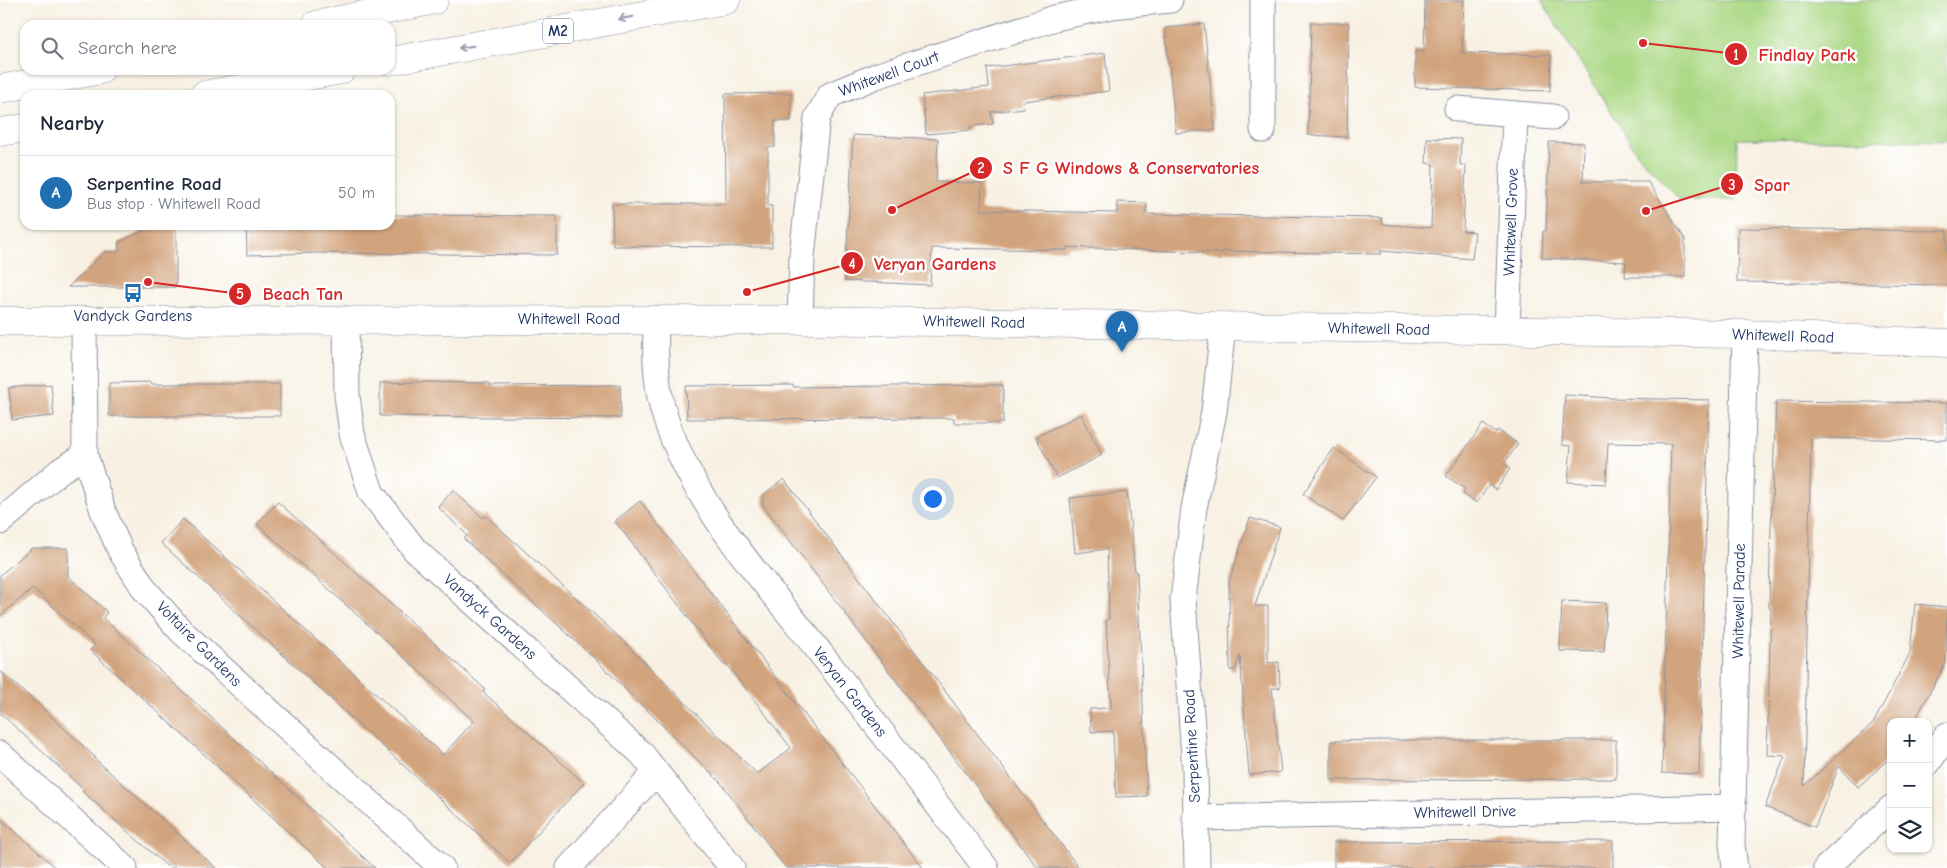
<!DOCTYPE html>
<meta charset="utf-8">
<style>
:root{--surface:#fff;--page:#f6f6f7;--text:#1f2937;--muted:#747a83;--line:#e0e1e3;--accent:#1f6fb2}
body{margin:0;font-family:"Comic Neue",sans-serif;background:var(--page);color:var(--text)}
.controls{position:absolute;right:15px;bottom:15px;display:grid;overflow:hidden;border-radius:10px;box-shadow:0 1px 4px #0004}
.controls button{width:45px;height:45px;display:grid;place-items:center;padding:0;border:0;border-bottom:1px solid var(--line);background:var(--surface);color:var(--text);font:25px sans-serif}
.you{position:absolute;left:932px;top:498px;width:18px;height:18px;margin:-12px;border:4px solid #fff;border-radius:50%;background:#1a73e8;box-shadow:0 0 0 8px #1a73e833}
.badge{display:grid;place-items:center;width:32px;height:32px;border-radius:50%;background:var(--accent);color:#fff;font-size:16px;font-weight:700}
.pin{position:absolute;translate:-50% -41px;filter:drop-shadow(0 1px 2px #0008)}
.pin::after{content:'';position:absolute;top:26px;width:18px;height:15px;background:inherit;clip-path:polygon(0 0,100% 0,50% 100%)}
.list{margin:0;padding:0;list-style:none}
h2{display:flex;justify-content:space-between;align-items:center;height:65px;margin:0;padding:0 20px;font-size:21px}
h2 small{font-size:16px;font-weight:400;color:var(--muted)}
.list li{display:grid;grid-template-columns:32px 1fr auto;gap:15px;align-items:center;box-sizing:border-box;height:75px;padding:0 20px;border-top:1px solid var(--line)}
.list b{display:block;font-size:19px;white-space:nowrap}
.list p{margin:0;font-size:16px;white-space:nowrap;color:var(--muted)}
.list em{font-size:16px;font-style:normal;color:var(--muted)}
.icon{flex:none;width:28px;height:28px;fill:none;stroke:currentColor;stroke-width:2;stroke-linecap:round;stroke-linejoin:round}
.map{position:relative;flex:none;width:1947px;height:868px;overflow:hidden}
.search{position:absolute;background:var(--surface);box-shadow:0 1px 4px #0004;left:20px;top:20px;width:375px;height:55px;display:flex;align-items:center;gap:12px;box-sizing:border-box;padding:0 18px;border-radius:15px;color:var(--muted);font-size:19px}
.panel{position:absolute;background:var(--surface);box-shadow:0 1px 4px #0004;left:20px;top:90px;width:375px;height:140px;border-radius:15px}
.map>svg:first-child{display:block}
</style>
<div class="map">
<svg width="1947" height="868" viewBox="0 0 1947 868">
<rect width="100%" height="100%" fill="#fff"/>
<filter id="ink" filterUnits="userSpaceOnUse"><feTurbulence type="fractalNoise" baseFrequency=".02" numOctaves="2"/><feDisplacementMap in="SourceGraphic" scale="10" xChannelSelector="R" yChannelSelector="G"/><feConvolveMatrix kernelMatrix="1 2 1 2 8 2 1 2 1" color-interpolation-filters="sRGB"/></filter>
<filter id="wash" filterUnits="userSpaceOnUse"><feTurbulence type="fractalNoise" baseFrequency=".0096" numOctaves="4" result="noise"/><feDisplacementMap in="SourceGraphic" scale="20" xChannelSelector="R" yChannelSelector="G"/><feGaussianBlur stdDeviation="1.12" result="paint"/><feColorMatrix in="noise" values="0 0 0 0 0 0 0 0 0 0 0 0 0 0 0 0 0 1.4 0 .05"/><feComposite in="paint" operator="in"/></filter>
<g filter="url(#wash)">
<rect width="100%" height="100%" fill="#f8f1e3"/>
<path fill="#acd986" stroke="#648472" d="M 1541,0 L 1947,0 L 1947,141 L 1737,139 L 1736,200 L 1680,200 L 1637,153 Z"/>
<g id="blocks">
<path fill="#d2a47e" d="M 1425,0 L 1464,0 L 1462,53 L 1551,55 L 1550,91 L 1415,87 L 1415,51 L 1424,52 Z
M 1311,23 L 1349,23 L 1347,137 L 1308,135 Z
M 1204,24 L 1215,130 L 1176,133 L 1165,28 Z
M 1105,53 L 1109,91 L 1023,101 L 1024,108 L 991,112 L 993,124 L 970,126 L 971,130 L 926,134 L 922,95 L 989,87 L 987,68 Z
M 791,93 L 791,121 L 775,121 L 775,147 L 768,147 L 768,206 L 772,206 L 772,247 L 613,246 L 612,204 L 726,204 L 725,94 Z
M 853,135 L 938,139 L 936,182 L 982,183 L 981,210 L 1117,213 L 1117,202 L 1147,203 L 1146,214 L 1382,218 L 1382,224 L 1431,228 L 1433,164 L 1426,163 L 1427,138 L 1461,139 L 1460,165 L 1466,165 L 1463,231 L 1475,232 L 1472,259 L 1381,251 L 1381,254 L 1223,251 L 1223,253 L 1067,247 L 1067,250 L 932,248 L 930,285 L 845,281 Z
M 1549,142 L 1584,143 L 1583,182 L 1648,182 L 1685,239 L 1685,277 L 1625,277 L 1626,262 L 1542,258 L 1543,231 L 1546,231 Z
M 390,215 L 557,216 L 557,255 L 318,253 L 247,255 L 246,225 L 390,225 Z
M 165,225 L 176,225 L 176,287 L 68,287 L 105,252 L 118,252 L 119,242 L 145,230 Z
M 1738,228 L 1947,231 L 1947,285 L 1737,282 Z
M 151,382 L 151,384 L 280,384 L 280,416 L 109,416 L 109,383 Z
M 422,382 L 489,383 L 489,386 L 620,385 L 621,418 L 380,416 L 380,383 Z
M 51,384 L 54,416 L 12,420 L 9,388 Z
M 793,385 L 793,387 L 1003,385 L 1003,423 L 954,423 L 954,418 L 687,419 L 686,386 Z
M 1565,395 L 1611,398 L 1709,400 L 1699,774 L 1662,773 L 1671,444 L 1608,443 L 1606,484 L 1568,482 L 1571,446 L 1562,445 Z
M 1776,401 L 1947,403 L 1947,440 L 1811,438 L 1804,786 L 1874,722 L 1910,653 L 1915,604 L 1947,607 L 1946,662 L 1914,722 L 1891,722 L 1891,757 L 1858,787 L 1839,766 L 1815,827 L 1765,807 L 1785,756 L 1767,755 L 1771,608 L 1769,608 L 1770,555 Z
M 1081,414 L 1102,455 L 1057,478 L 1036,437 Z
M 1483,424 L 1496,433 L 1498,430 L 1518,444 L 1504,464 L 1510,469 L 1496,490 L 1489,485 L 1477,503 L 1463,494 L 1465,489 L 1446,476 Z
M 1334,448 L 1376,477 L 1343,521 L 1303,494 Z
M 784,479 L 963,715 L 1079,868 L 1038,868 L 763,505 L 763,495 Z
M 453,490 L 483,518 L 485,515 L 619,637 L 757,774 L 791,748 L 726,663 L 724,665 L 615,521 L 640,501 L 923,868 L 786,868 L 721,783 L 593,657 L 464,539 L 467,535 L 438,507 Z
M 1127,492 L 1135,572 L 1137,572 L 1147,796 L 1116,797 L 1113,731 L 1091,732 L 1090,709 L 1111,708 L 1106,620 L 1109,619 L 1107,549 L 1075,553 L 1070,498 Z
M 278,502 L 485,689 L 483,692 L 584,783 L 510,863 L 161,543 L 183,519 L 443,755 L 474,721 L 257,524 Z
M 1250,518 L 1280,527 L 1255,606 L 1268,606 L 1268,663 L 1279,662 L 1280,688 L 1272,688 L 1281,772 L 1249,775 L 1240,655 L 1235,670 L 1230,670 L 1229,582 Z
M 32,548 L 68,548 L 68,576 L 107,612 L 103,618 L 375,868 L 328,868 L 90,650 L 95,645 L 33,588 L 0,616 L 0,575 Z
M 1562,601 L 1606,603 L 1604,652 L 1560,651 Z
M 0,671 L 40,706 L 95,757 L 94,758 L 216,868 L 169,868 L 83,792 L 84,790 L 0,713 Z
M 1387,740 L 1616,740 L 1616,779 L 1331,780 L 1331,741 Z
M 0,818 L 56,868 L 0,868 Z
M 1613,841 L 1613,868 L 1334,868 L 1334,842 Z"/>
</g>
</g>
<g filter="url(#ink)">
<use href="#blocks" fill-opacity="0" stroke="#8a90a0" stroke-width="1"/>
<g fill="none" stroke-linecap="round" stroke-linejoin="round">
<g stroke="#8a90a0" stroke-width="27">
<path id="minor" d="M 1457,109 L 1553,117
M 1263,130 L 1263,0
M 346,319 L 347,395 L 352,434 L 371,492 L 415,550 L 642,754 L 732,868
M 656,319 C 655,353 655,387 666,420 C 697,510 764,581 822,655 C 877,725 931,797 986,868
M 84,320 L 85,455 L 103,511 L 120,550 L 145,590 L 181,631 L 442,868
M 800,320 L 802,256 L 817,118 L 830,95 L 876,76 L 1055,18 L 1112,6 L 1170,0
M 1507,330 L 1515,114
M 0,522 L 61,470 L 85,455
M 0,754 L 125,868
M 1928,763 L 1947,735
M 1195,818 L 1734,807
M 569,868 L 656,772
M 1197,868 L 1195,770 L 1183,600 L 1194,508 L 1214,412 L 1223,326
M 1735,868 L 1732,844 L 1745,334
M 1826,868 L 1891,808"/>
</g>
<g stroke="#8a90a0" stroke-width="29">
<path id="tertiary" d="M 0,321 L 800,320 L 1745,334 L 1947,343"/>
</g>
<g stroke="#8a90a0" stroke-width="29">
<path id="motorway" d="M 316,25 L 434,0
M 390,61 L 726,0
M 0,89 L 100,70
M 204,95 L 341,70
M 0,132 L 25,128"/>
</g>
<use href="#minor" stroke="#fff" stroke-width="25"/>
<use href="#tertiary" stroke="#fff" stroke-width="28"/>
<use href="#motorway" stroke="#fff" stroke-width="28"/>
</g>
<defs><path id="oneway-shaft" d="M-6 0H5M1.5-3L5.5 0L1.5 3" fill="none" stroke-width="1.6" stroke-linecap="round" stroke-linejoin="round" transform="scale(1.25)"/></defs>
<g stroke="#8d97ae">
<use href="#oneway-shaft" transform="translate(626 18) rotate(170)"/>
<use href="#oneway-shaft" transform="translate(466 47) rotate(170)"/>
</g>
</g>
<defs>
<g id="bus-bare" transform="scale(1.5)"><path d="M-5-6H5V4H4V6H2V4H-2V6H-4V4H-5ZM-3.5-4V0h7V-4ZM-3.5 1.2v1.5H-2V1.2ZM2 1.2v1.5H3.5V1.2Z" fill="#1f6fb2" stroke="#fff" stroke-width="2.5" paint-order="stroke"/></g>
</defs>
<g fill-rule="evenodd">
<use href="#bus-bare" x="133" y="293"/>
</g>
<g text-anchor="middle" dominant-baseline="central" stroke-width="5" stroke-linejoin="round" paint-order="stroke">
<rect fill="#fff" stroke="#5f6d8e" stroke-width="1" x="543" y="18.5" width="30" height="25" rx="4"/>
<g font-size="15" font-weight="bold" fill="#1b2f5e">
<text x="558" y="31">M2</text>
</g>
<g font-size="16" fill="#1b2f5e" stroke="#fff">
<text transform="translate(889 74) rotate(-20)">Whitewell Court</text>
<text transform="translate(1511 222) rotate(-88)">Whitewell Grove</text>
<text x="569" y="319">Whitewell Road</text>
<text transform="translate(974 322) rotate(1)">Whitewell Road</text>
<text transform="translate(1379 329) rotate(1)">Whitewell Road</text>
<text transform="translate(1783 336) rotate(2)">Whitewell Road</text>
<text transform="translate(1739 601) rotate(-89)">Whitewell Parade</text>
<text transform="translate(490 617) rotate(42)">Vandyck Gardens</text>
<text transform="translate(199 644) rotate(45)">Voltaire Gardens</text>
<text transform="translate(850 692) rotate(52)">Veryan Gardens</text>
<text transform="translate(1192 746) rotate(-93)">Serpentine Road</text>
<text transform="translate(1465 812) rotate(-1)">Whitewell Drive</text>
</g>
<g font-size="16" fill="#1b2f5e" stroke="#fff">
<text x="133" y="316">Vandyck Gardens</text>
</g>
</g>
<path fill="none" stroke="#d62828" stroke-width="2" d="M1643 43L1736 54M892 210L981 168M1646 211L1732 184M747 292L852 263M148 282L240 294"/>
<g fill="#d62828" stroke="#fff" stroke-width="2">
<circle cx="1643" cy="43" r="5"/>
<circle cx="892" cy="210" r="5"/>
<circle cx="1646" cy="211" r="5"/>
<circle cx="747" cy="292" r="5"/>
<circle cx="148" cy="282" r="5"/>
<circle cx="1736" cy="54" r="12"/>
<circle cx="981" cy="168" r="12"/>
<circle cx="1732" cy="184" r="12"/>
<circle cx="852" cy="263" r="12"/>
<circle cx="240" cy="294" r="12"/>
</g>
<g font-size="15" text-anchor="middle" font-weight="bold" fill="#fff">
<text x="1736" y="60">1</text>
<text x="981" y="173">2</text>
<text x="1732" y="190">3</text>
<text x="852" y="269">4</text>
<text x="240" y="299">5</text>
</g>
<g font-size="18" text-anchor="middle" font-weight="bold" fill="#d62828" stroke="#fff" stroke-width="5" stroke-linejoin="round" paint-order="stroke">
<text x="1807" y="61">Findlay Park</text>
<text x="1131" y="174">S F G Windows &amp; Conservatories</text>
<text x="1772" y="191">Spar</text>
<text x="935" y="270">Veryan Gardens</text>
<text x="303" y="300">Beach Tan</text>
</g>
</svg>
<div class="controls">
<button>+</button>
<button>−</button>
<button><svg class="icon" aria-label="layers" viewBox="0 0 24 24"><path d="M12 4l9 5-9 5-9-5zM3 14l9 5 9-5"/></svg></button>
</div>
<div class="you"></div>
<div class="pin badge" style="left:1122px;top:352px">A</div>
<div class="search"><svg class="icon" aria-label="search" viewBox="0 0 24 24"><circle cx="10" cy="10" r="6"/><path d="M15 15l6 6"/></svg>Search here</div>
<section class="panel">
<h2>Nearby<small></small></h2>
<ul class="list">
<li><span class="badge">A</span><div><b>Serpentine Road</b><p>Bus stop · Whitewell Road</p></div><em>50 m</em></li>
</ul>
</section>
</div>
